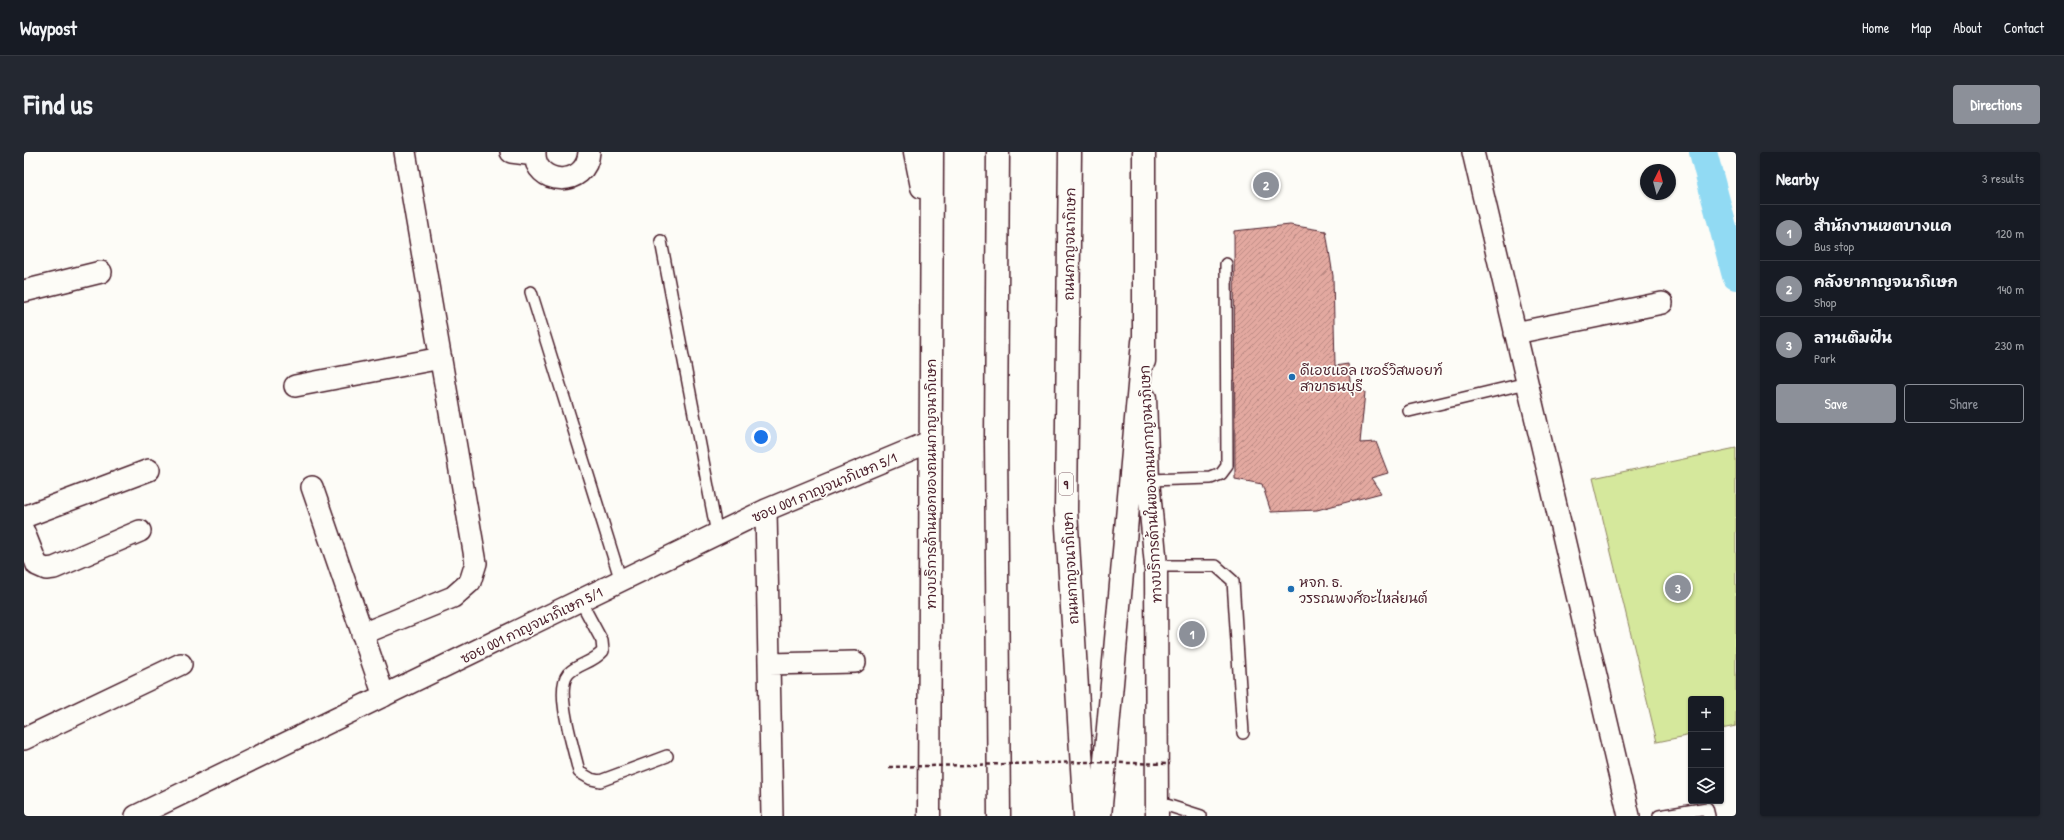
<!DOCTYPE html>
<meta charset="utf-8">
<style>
:root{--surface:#171b24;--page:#242831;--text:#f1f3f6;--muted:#9ea1a6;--line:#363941;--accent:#8c9099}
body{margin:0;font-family:"Patrick Hand","Playpen Sans Thai",sans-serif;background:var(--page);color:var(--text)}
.controls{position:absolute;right:12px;bottom:12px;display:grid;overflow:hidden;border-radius:4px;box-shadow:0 1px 3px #0004}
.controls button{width:36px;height:36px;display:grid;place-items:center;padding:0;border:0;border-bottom:1px solid var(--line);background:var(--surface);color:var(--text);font:20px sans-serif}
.compass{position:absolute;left:1616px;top:12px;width:36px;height:36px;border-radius:50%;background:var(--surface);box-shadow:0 1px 3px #0004;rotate:6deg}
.you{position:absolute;left:737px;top:285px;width:14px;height:14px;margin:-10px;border:3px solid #fff;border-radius:50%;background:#1a73e8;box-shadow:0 0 0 6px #1a73e833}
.badge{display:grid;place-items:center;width:26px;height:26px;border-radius:50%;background:var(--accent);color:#fff;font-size:13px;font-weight:700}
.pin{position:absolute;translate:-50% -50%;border:2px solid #fff;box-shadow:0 1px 4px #0006}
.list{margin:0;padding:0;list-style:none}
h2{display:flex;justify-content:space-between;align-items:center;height:52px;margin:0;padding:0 16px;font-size:17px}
h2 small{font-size:13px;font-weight:400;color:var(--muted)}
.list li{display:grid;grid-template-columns:26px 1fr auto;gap:12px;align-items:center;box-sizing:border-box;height:56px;padding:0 16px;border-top:1px solid var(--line)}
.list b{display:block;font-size:15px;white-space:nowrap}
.list p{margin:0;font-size:13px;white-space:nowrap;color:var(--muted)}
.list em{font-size:13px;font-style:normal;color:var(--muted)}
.actions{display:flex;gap:8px;padding:12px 16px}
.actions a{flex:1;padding:9px 0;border:1px solid var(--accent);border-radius:4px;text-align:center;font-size:14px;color:var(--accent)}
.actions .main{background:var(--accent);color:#fff}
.icon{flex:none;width:22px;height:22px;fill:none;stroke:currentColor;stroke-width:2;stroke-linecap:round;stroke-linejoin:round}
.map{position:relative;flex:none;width:1712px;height:664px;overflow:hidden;border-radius:4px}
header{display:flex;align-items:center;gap:24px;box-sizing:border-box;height:56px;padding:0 20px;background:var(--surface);border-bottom:1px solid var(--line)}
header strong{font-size:19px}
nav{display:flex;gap:22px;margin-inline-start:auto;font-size:14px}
.intro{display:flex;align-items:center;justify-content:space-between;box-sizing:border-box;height:96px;padding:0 24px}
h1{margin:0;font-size:28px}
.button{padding:10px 18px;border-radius:4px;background:var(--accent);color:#fff;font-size:14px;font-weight:700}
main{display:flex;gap:24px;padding:0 24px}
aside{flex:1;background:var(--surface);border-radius:4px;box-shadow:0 1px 3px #0004}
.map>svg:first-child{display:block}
</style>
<header>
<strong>Waypost</strong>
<nav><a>Home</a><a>Map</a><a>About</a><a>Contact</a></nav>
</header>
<div class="intro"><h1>Find us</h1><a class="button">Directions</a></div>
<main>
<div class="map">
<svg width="1712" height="664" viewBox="0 0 1712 664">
<defs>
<pattern id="building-hatch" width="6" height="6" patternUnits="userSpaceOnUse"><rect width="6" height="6" fill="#e3a9a0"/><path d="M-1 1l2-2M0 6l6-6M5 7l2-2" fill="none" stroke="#ba8983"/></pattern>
</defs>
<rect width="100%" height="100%" fill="#fdfcf7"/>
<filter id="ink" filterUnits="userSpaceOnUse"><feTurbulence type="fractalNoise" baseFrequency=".025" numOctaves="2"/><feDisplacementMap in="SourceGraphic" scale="8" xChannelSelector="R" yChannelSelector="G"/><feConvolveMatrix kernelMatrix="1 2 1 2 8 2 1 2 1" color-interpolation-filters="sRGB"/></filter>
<g filter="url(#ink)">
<path fill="#d5e89c" stroke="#908464" d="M 1712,296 L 1712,574 L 1697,577 L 1697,547 L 1667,547 L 1667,583 L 1633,590 L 1569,326 Z"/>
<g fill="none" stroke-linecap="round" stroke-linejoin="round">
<path stroke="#91daf3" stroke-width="28" d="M 1679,0 L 1712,124"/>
</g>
<path fill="url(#building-hatch)" stroke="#4a1f2b" d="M 1266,73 L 1302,79 L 1309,124 L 1311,214 L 1324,212 L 1327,237 L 1341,240 L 1336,291 L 1352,290 L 1364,321 L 1347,326 L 1357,341 L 1293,358 L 1247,360 L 1238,332 L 1211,327 L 1210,79 Z"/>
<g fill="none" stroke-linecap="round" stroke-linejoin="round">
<g stroke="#4a1f2b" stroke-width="14">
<path id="service" d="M 637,89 L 693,382
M 507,140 L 597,429
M 1385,259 L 1503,231
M 1124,328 L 1187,326 L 1197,322 L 1203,314 L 1202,112
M 1132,414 L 1192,414 L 1209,429 L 1219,581
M 556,448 L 578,489 L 579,499 C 569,511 553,512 544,522 C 530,539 551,600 555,620 L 567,627 L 576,629 L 643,604
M 1133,650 L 1177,664
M 1635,664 L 1683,656 L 1685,664"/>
</g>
<g stroke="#4a1f2b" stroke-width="24">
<path id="minor" d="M 487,0 L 511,3
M 511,0 C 509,34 563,37 565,0
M 1449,0 L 1605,664
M 0,139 L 77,120
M 1491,181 L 1638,151
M 271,234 L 417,206
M 288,335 L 360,544
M 742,358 L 748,664
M 0,365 L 125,318
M 0,380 L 13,413 L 22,417 L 30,416 L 116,379
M 338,482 L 429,445 L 446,430 L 452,411 L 381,0
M 745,512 L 831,510
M 0,587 L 157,512
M 112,664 L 742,358 L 905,290"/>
</g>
<g stroke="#4a1f2b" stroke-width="25">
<path id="secondary" d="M 891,0 L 898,35
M 1120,209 L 1120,0
M 1121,246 L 1124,328 L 1132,414 L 1133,664
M 905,664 L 908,0"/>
</g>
<g stroke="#4a1f2b" stroke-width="25">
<path id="trunk" d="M 974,0 L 972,287 L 975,664
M 1046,0 L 1042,359 L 1061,664
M 1076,664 L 1119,190"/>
</g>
<use href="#service" stroke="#fdfcf7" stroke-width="11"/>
<use href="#minor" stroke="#fdfcf7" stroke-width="21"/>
<use href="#secondary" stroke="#fdfcf7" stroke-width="22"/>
<use href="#trunk" stroke="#fdfcf7" stroke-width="22"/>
<path stroke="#4a1f2b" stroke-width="2.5" stroke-dasharray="4 3" stroke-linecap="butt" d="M 865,615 L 1064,610 L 1146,612"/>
</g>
</g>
<g fill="#1f6fb2" stroke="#fdfcf7" stroke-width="1.5">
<circle cx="1268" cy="225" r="4"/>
<circle cx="1267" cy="437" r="4"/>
</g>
<g text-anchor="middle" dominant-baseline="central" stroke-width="3.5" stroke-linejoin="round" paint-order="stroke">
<rect fill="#fdfcf7" stroke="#806168" stroke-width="1" x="1035" y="321" width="14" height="22" rx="3"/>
<g font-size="13" font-weight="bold" fill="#4a1f2b">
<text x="1042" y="332">9</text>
</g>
<g font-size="14" fill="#4a1f2b" stroke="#fdfcf7">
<text transform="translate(1045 92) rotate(-89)">ถนนกาญจนาภิเษก</text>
<text transform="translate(906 332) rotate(-90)">ทางบริการด้านนอกของถนนกาญจนาภิเษก</text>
<text transform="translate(1126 332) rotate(-93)">ทางบริการด้านในของถนนกาญจนาภิเษก</text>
<text transform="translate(800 335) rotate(-23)">ซอย 001 กาญจนาภิเษก 5/1</text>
<text transform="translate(1046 416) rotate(-93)">ถนนกาญจนาภิเษก</text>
<text transform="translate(507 473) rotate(-26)">ซอย 001 กาญจนาภิเษก 5/1</text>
</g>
<g font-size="14" fill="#4a1f2b" stroke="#fdfcf7" text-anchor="start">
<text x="1276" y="217">ดีเอชแอล เซอร์วิสพอยท์<tspan x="1276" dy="16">สาขาธนบุรี</tspan></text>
<text x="1275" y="429">หจก. ธ.<tspan x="1275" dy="16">วรรณพงศ์อะไหล่ยนต์</tspan></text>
</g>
</g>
</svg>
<div class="controls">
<button>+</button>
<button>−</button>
<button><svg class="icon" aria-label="layers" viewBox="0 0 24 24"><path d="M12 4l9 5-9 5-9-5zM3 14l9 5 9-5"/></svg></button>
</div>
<svg class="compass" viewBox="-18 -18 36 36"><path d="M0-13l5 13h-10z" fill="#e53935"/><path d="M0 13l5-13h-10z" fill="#9ea1a6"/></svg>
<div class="you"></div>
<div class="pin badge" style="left:1168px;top:482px">1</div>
<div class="pin badge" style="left:1242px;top:33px">2</div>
<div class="pin badge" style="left:1654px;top:436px">3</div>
</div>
<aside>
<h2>Nearby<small>3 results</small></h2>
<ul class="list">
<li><span class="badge">1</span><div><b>สำนักงานเขตบางแค</b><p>Bus stop</p></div><em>120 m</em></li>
<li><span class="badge">2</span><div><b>คลังยากาญจนาภิเษก</b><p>Shop</p></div><em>140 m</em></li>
<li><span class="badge">3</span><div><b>ลานเติมฝัน</b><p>Park</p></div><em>230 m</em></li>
</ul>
<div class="actions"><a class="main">Save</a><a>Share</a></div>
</aside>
</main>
